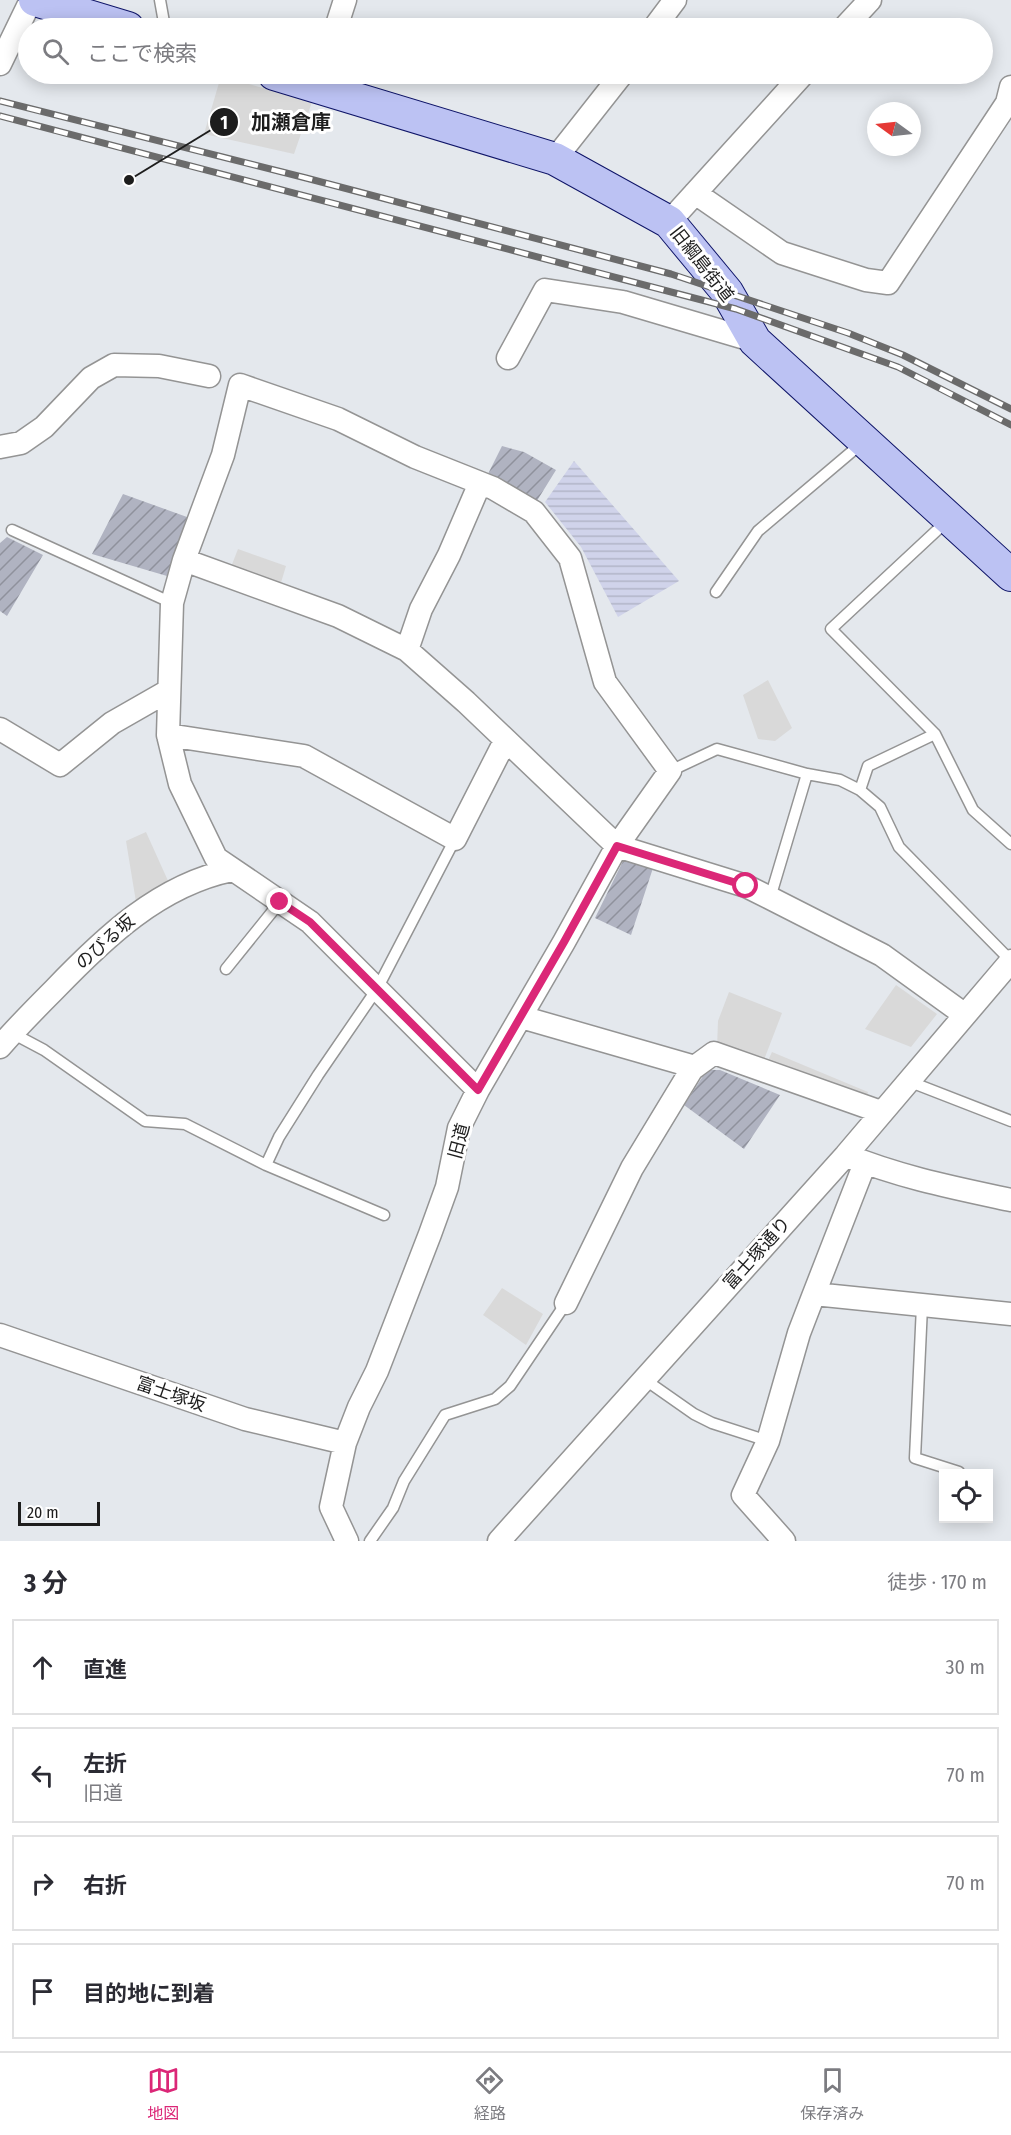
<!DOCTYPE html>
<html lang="ja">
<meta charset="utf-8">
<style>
:root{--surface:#fff;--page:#f2f2f3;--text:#2b2b33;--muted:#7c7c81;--line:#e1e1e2;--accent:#db2777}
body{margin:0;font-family:"Fira Sans Condensed","Noto Sans JP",sans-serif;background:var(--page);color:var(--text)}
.controls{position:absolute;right:18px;bottom:18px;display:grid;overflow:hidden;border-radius:0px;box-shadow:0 3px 15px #0003}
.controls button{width:54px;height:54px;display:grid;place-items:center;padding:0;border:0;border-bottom:2px solid var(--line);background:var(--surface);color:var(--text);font:30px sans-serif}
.compass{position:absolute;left:867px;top:102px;width:54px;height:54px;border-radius:50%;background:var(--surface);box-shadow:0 3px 15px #0003;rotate:285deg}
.scale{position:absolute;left:18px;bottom:15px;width:82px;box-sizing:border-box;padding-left:6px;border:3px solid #1d1d1d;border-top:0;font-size:16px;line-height:21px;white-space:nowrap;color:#1d1d1d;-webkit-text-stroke:4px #fff;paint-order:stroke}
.stop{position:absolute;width:18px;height:18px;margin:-14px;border:4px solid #db2777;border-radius:50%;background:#fff}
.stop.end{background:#db2777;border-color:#fff;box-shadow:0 2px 6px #0008}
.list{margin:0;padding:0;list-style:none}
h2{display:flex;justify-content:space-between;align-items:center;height:78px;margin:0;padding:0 24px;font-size:26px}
h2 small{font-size:20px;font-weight:400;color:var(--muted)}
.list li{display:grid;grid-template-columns:39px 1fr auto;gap:18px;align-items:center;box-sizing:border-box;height:96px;margin:0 12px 12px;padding:0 12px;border:2px solid var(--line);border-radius:0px}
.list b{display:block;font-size:22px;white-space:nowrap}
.list p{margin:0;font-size:20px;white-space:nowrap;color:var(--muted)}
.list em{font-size:20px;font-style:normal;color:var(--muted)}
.icon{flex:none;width:33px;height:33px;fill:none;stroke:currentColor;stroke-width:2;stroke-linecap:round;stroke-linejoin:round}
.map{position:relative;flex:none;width:1011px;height:1541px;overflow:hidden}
.search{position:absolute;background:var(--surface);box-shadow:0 3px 15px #0003;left:18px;right:18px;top:18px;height:66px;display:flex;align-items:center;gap:15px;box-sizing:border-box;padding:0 21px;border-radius:33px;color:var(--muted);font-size:22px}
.sheet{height:510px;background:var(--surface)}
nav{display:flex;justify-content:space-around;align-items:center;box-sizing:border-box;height:84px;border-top:2px solid var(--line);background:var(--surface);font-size:16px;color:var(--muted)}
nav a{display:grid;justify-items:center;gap:3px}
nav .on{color:var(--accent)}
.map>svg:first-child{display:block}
</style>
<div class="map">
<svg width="1011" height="1541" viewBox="0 0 1011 1541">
<defs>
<pattern id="construction-furrows" width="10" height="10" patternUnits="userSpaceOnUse" patternTransform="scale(1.5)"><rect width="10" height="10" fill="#b0b3c1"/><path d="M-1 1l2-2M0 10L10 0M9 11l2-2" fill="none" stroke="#8f919c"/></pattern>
<pattern id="farmland-rules" width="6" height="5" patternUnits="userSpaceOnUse" patternTransform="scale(1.5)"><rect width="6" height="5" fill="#d0d3ea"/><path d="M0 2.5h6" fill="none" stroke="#b2b5c8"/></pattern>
</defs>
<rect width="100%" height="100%" fill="#e4e8ed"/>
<path fill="url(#construction-furrows)" d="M 502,446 L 524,452 L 556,470 L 535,504 L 487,476 Z
M 123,494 L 187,517 L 167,576 L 92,554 Z
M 7,537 L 43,555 L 7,616 L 0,611 L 0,543 Z
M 625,857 L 653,868 L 631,935 L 595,918 Z
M 707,1070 L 720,1070 L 780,1095 L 744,1149 L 684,1105 Z"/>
<path fill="url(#farmland-rules)" d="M 574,461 L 679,581 L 618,617 L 581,547 L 545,502 Z"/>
<path fill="#d9d9d9" d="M 221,76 L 312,102 L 294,154 L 204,134 Z
M 238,549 L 286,566 L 280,586 L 231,567 Z
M 768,680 L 792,728 L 775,741 L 758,739 L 743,695 Z
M 146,832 L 169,883 L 136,902 L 126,841 Z
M 896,985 L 937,1014 L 911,1047 L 865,1029 Z
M 729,992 L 782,1013 L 762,1065 L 717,1048 L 718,1021 Z
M 772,1052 L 868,1092 L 866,1102 L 766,1065 Z
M 502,1288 L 543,1314 L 526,1345 L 483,1315 Z"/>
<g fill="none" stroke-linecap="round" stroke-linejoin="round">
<g stroke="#949494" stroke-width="13">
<path id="lane" d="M 160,0 L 165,28
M 948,520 L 831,629 L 935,734 L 973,810 L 1011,844
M 12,530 L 172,603
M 716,592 L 758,531 L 862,443
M 670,771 L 717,749 L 807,774 L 770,898
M 807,774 L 840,780 L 860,790 L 880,807 L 899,847 L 1011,961
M 860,790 L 868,766 L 935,734
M 226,969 L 280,902
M 12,1033 L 44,1050 L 145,1121 L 185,1124 L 266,1165 L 384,1215
M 908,1081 L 1011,1121
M 266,1165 L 279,1137 L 318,1075 L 377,989 L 455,839
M 922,1306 L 915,1458 L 959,1472
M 644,1379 L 694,1414 L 712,1423 L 768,1441
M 370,1541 L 393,1508 L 404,1481 L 445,1415 L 495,1399 L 510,1386 L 566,1303"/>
</g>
<g stroke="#949494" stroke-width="25">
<path id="street" d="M 336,28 L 345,0
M 654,28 L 675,0
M 844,28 L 870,0
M 0,64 L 31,0
M 555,159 L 622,74
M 695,193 L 782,253 L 866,280 L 888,283 L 1007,103 L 1011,87
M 669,222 L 803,74
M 508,358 L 545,290 L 623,302 L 755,341
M 0,447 L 21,443 L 44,427 L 91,378 L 114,365 L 159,366 L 209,376
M 184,560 L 338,616 L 407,650 L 466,702 L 617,846 L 746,886 L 770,898 L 882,955 L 965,1015
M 407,650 L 421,609 L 449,555 L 480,483
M 0,729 L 60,765 L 112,723 L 168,691
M 168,735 L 304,756 L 455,839 L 505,741
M 521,1017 L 695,1067
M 0,1047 C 17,1027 36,1008 54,990 C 104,938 159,885 232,870
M 846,1155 C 899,1177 955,1188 1011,1200
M 814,1294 L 865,1163
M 566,1303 L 632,1168 L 692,1069 L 714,1053 L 881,1112
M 0,1335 L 245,1419 L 345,1443
M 347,1541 L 331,1507 L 345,1443 L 359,1407 L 377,1371 L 430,1234 L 447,1187 L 459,1128 L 478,1090 L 564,942 L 617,846 L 670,771 L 605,682 L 570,558 L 534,512 L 493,488 L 415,457 L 338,419 L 240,385 L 223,455 L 184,560 L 172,603 L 168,735 L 180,784 L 216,858 L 310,922 L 478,1090
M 499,1541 L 846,1155 L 1011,961
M 784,1541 L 743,1495 L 768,1441 L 799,1333 L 814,1294 L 1011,1314"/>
</g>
<g stroke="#0f1568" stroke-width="34">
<path id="secondary" d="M 35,0 L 128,28
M 274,74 L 555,159 L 669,222 L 727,292 L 755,341 L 1011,575"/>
</g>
<use href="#lane" stroke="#fff" stroke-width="10"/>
<use href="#street" stroke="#fff" stroke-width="22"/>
<use href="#secondary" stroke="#bcc2f3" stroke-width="32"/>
<g stroke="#6b6b6b" stroke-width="7">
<path id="rail" d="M 0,101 L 306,178 L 671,274 L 848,333 L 903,355 L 1011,409
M 0,116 L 736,309 L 898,367 L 1011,425"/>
</g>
<use href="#rail" stroke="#fff" stroke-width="4.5" stroke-dasharray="14" stroke-linecap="butt"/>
</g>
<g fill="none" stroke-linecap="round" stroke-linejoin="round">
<path stroke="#db2777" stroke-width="8" d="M 280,902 L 310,922 L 478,1090 L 564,942 L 617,846 L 746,886"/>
</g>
<g text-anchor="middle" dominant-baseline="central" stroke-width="6" stroke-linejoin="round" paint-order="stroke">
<g font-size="18" fill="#1d1d1d" stroke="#fff">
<text transform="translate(702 264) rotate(52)">旧綱島街道</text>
<text transform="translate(105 942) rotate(-42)">のびる坂</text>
<text transform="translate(459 1141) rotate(-75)">旧道</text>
<text transform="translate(757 1253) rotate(-48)">富士塚通り</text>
<text transform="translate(171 1394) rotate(19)">富士塚坂</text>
</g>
</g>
<path fill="none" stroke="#1d1d1d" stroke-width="2" d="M129 180L224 122"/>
<g fill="#1d1d1d" stroke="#fff" stroke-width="2">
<circle cx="129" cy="180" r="6"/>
<circle cx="224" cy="122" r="15"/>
</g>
<g font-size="18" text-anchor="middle" font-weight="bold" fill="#fff">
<text x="224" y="129">1</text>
</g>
<g font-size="20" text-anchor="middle" font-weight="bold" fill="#1d1d1d" stroke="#fff" stroke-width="6" stroke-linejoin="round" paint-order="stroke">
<text x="291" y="129">加瀬倉庫</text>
</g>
</svg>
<div class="controls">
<button><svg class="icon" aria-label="locate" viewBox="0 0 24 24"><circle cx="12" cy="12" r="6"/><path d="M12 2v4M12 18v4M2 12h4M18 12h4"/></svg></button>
</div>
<svg class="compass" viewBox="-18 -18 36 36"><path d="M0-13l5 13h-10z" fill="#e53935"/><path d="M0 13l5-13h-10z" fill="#7c7c81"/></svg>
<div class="scale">20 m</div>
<div class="stop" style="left:746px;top:886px"></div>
<div class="stop end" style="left:280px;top:902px"></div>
<div class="search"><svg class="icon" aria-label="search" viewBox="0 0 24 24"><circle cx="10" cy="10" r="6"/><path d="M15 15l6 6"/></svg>ここで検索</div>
</div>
<section class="sheet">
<h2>3 分<small>徒歩 · 170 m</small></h2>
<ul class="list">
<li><svg class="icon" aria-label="ahead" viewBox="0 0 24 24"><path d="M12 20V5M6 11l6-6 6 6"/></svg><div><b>直進</b></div><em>30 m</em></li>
<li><svg class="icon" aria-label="left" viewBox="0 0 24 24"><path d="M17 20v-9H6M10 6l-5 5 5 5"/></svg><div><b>左折</b><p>旧道</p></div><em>70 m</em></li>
<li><svg class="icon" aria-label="right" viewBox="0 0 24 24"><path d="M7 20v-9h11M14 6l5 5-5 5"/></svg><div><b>右折</b></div><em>70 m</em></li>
<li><svg class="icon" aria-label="arrive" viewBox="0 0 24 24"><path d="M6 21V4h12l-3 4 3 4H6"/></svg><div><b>目的地に到着</b></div></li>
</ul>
</section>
<nav>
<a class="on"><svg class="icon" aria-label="map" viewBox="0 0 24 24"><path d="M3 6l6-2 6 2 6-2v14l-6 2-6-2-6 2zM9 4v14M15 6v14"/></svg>地図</a>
<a><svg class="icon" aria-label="directions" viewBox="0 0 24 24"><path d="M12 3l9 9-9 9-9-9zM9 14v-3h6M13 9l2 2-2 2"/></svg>経路</a>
<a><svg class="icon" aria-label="saved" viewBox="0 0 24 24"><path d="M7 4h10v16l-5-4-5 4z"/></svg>保存済み</a>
</nav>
